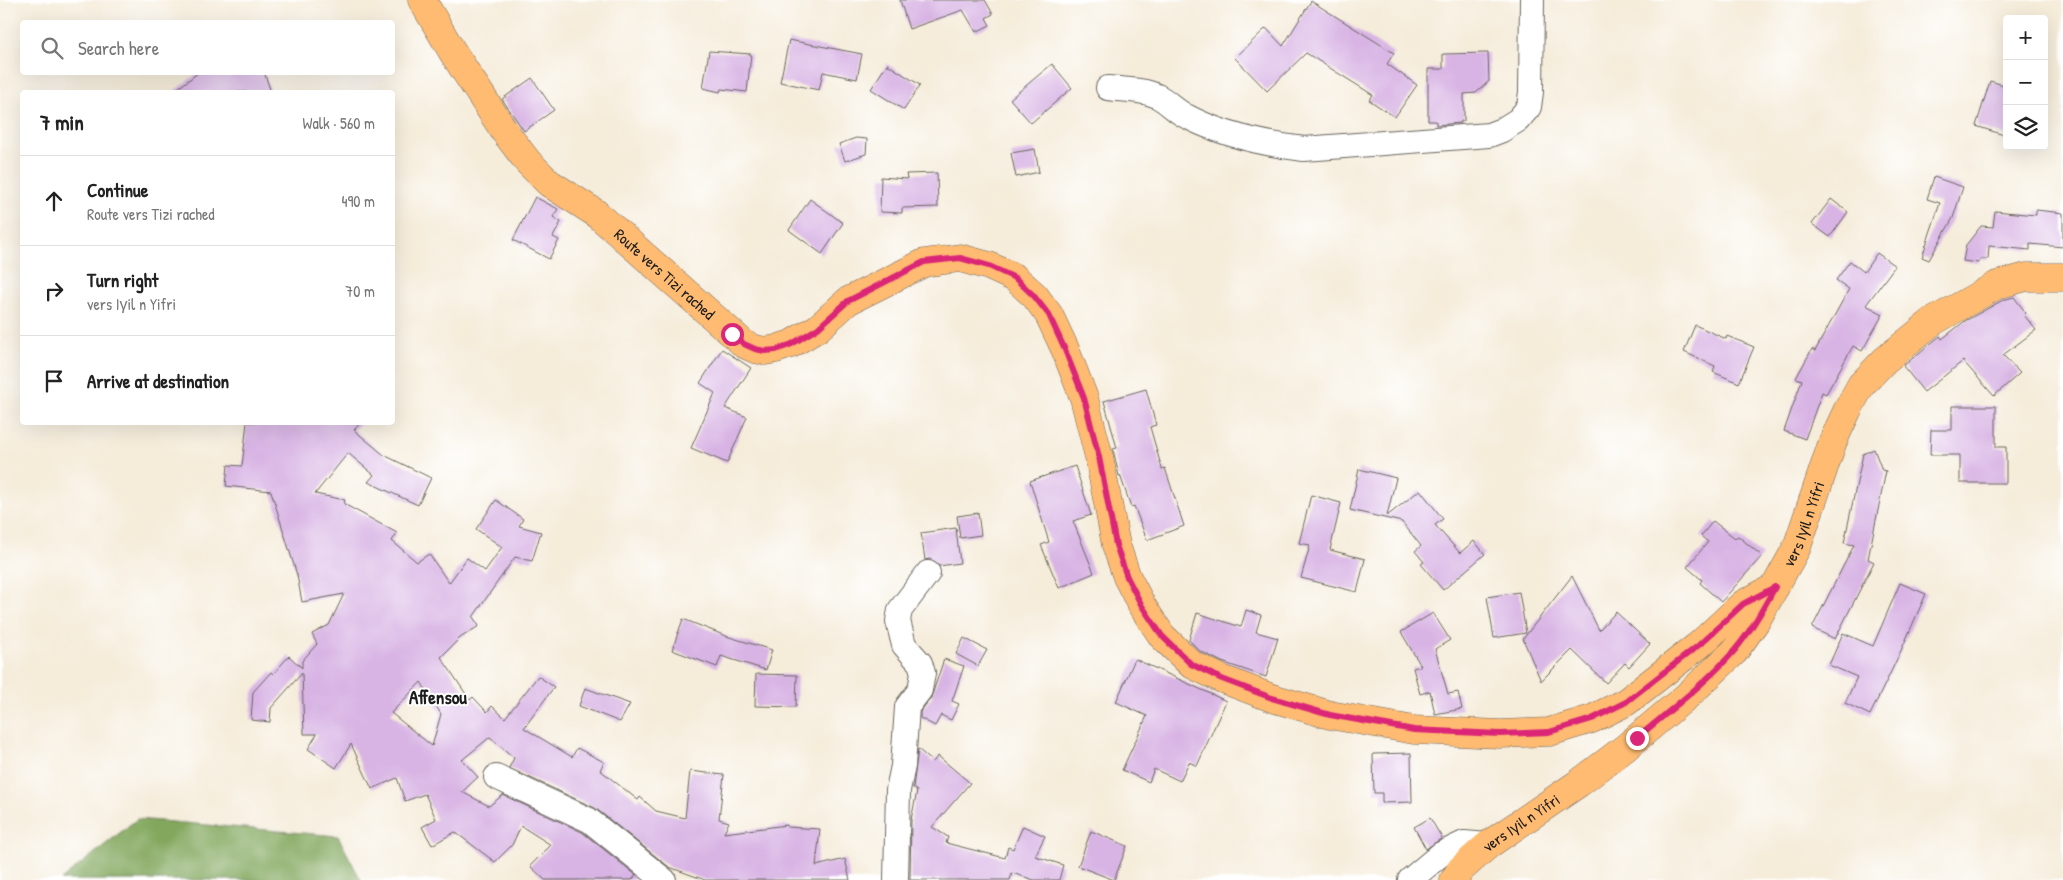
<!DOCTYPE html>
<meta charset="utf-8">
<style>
:root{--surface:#fff;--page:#f2f2f2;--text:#222;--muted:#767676;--line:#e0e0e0}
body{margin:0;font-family:"Patrick Hand",sans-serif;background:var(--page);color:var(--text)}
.controls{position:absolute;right:15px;top:15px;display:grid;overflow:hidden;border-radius:5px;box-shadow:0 5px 20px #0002}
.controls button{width:45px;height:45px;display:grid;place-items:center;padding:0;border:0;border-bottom:1px solid var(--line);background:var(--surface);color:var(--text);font:25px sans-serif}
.stop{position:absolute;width:15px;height:15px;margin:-11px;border:4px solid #db2777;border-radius:50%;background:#fff}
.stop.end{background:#db2777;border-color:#fff;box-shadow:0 1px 5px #0008}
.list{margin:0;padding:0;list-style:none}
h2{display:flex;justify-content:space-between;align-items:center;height:65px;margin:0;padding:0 20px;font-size:21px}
h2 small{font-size:16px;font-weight:400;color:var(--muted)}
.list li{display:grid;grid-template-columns:32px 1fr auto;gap:15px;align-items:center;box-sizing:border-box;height:90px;padding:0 20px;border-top:1px solid var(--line)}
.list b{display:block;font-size:19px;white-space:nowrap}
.list p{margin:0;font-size:16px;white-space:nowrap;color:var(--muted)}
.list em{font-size:16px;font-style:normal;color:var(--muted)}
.icon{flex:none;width:28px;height:28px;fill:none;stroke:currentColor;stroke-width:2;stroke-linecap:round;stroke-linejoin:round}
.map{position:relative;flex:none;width:2063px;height:880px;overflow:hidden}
.search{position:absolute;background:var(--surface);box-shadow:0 5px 20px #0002;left:20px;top:20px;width:375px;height:55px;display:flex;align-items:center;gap:12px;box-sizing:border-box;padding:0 18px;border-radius:5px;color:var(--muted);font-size:19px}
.panel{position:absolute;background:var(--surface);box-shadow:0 5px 20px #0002;left:20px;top:90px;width:375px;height:335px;border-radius:5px}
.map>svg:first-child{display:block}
</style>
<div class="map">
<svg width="2063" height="880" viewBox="0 0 2063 880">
<rect width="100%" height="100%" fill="#fff"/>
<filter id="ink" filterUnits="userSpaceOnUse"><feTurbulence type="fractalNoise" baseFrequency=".02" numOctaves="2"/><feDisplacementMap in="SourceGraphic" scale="10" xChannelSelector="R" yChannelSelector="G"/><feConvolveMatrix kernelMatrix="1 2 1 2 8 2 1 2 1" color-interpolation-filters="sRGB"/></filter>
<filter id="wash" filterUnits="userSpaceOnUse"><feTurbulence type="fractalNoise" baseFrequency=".0096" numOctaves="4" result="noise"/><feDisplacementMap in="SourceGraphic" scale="20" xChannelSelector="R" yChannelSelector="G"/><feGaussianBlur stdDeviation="1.12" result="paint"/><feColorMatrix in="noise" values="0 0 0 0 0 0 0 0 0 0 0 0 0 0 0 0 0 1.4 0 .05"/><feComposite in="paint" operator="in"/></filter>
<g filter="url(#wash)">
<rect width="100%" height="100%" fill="#f5ecda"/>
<path fill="#82a75d" stroke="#4f623c" d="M 137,819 L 338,836 L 361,880 L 61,880 Z"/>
<g id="blocks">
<path fill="#d8b4e4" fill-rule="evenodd" d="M 900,0 L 985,0 L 993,14 L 986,18 L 990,25 L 976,32 L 963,10 L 909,29 Z
M 1311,1 L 1394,53 L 1387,64 L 1417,85 L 1395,117 L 1369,100 L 1373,95 L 1306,53 L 1267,91 L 1235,58 L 1266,28 L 1283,46 Z
M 789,40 L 862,54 L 857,79 L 823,72 L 819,90 L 780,82 Z
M 709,51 L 751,54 L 747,92 L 721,89 L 720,92 L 703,88 Z
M 1488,53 L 1489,81 L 1476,93 L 1464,94 L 1464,121 L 1461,121 L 1461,123 L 1436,125 L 1436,121 L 1428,121 L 1428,69 L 1443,69 L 1443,54 Z
M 887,64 L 920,85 L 904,110 L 871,89 Z
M 1052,64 L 1072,88 L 1031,123 L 1010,99 Z
M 199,72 L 264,72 L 271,92 L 173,92 Z
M 532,78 L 554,110 L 524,131 L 502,99 Z
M 1990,81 L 2007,86 L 2007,136 L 1976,126 Z
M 856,138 L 867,139 L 866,154 L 845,161 L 839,144 Z
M 1035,149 L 1039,172 L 1016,177 L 1011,153 Z
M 937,173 L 938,207 L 902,208 L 902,213 L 880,212 L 881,177 L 907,179 L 906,174 Z
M 1934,177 L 1963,187 L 1953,218 L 1929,260 L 1922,257 L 1940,203 L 1927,199 Z
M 535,197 L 558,209 L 553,217 L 561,222 L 553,237 L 559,240 L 549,259 L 513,240 Z
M 810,199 L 843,223 L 822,254 L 789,230 Z
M 1831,199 L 1848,212 L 1830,237 L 1812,224 Z
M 2036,210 L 2063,213 L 2063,247 L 2030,244 L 2030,250 L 1989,246 L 1988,259 L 1980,259 L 1979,263 L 1963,261 L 1966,245 L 1981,226 L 1993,227 L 1995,211 L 2036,215 Z
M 1877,253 L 1895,266 L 1866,305 L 1883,314 L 1862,351 L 1853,346 L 1826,394 L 1822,392 L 1805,439 L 1784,431 L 1802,380 L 1796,378 L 1812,349 L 1815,351 L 1849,289 L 1836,280 L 1850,261 L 1864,272 Z
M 2014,297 L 2026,313 L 2024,315 L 2036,330 L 2003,355 L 2020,373 L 1994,396 L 1963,361 L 1924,392 L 1903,366 L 1940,336 L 1942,339 L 1965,321 L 2003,300 Z
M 1695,325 L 1726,339 L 1727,336 L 1754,347 L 1739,383 L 1713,372 L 1715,366 L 1684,352 Z
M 722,349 L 751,368 L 725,408 L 747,417 L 727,463 L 691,448 L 715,393 L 700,383 Z
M 1146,389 L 1156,425 L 1150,427 L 1162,469 L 1165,468 L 1184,526 L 1147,540 L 1134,506 L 1131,507 L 1120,475 L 1119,476 L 1113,449 L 1117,448 L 1104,401 Z
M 1952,406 L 1996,406 L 1996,447 L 2006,447 L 2006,483 L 1960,483 L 1960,455 L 1930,455 L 1931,430 L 1952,430 Z
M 247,422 L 361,422 L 354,430 L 384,455 L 431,478 L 418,505 L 368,482 L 374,475 L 348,453 L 315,494 L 345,500 L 344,504 L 397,533 L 392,541 L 417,562 L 429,554 L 449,583 L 467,558 L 485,571 L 502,547 L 476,529 L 496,500 L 523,519 L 519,526 L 541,532 L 532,561 L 515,557 L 473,617 L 479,626 L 460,638 L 441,657 L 470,700 L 473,697 L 487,712 L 492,706 L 505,718 L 538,676 L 554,687 L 524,728 L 572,757 L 577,748 L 604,762 L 600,770 L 638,800 L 640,797 L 656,811 L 685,818 L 690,771 L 724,775 L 719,819 L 729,822 L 724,833 L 787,825 L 787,827 L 820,829 L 816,866 L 845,859 L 850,880 L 705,880 L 669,867 L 595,808 L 509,768 L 514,758 L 490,737 L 462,760 L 478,777 L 462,792 L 489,806 L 503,795 L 582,832 L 636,875 L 632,880 L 545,880 L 530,866 L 551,845 L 521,826 L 512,845 L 495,862 L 455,832 L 432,845 L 422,827 L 436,819 L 425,794 L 405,801 L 397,778 L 372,789 L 351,744 L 336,768 L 308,749 L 317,734 L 304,734 L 302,673 L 271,708 L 270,722 L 251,720 L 253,692 L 271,672 L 273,674 L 289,656 L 302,668 L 302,661 L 317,644 L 312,634 L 329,625 L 344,594 L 302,602 L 297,575 L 271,491 L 226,486 L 228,465 L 242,466 ZM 421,682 L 441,714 L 432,746 L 391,713 Z
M 1874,449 L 1882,470 L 1886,471 L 1868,559 L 1874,562 L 1835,639 L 1812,628 L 1854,545 L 1844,543 L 1863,454 Z
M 1075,466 L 1091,515 L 1073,521 L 1094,573 L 1059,588 L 1041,545 L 1049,542 L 1030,481 Z
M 1359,469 L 1396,478 L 1387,516 L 1420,490 L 1443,519 L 1435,525 L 1460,553 L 1474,541 L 1485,554 L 1443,590 L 1421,564 L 1424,562 L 1415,551 L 1421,546 L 1402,522 L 1350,510 Z
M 1311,495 L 1341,503 L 1330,550 L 1365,559 L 1357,592 L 1301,578 L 1310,545 L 1299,543 Z
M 978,513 L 981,535 L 960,538 L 957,516 Z
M 1713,521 L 1735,538 L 1738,536 L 1762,556 L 1721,602 L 1700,583 L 1702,580 L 1687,567 L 1708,542 L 1701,536 Z
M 956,528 L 960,563 L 939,566 L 930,559 L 925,560 L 921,533 Z
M 1572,576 L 1599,630 L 1616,612 L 1650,644 L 1629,667 L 1625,663 L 1606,683 L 1572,650 L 1541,681 L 1523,639 Z
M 1900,583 L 1926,594 L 1900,653 L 1870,715 L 1845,703 L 1857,677 L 1829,665 L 1843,633 L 1873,646 Z
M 1519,592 L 1526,633 L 1494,638 L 1487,597 Z
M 1246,610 L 1261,615 L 1256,632 L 1278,638 L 1266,677 L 1222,662 L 1200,651 L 1189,640 L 1197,613 L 1241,627 Z
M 1433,613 L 1450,640 L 1435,649 L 1448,694 L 1458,692 L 1462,709 L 1435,714 L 1430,691 L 1420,694 L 1413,668 L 1421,666 L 1401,632 Z
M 683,619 L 726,636 L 772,650 L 766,670 L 721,656 L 717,667 L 672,650 Z
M 964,638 L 987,650 L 978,666 L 956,654 Z
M 944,659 L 964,666 L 952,701 L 959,704 L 951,720 L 941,715 L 935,726 L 920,718 L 920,712 L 931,698 Z
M 1135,659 L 1226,701 L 1197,766 L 1189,762 L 1180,781 L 1154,769 L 1149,782 L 1122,770 L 1147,716 L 1116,702 Z
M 756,674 L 797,675 L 796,707 L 755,706 Z
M 585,688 L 630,704 L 620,722 L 579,706 Z
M 918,749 L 933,762 L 938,756 L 970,783 L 932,827 L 948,837 L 946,843 L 1005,858 L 1008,847 L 1013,849 L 1023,826 L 1045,836 L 1035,856 L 1063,865 L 1059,880 L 1034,880 L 1012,873 L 1010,880 L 910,880 L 911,820 L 917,791 L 913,788 Z
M 1411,753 L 1412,802 L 1382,803 L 1382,793 L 1374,793 L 1373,754 Z
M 1430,818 L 1442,838 L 1426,849 L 1414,827 Z
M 1091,831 L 1127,846 L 1114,880 L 1078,866 Z"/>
</g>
</g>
<g filter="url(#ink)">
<use href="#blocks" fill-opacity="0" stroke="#68655e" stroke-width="1"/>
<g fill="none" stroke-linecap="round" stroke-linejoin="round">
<g stroke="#68655e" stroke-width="26">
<path id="minor" d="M 1108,88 C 1123,90 1143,89 1157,96 C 1168,101 1175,111 1186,116 C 1222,135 1264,144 1304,149 L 1489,135 L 1502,130 L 1518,120 L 1529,107 L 1531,92 L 1532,0
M 496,777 L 589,820 L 664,880
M 896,880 L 898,790 L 903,766 L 907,707 L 920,690 L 923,673 L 920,663 L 904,645 L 898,621 L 900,610 L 928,573
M 1410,880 L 1441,854 L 1464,843 L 1488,845"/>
</g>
<g stroke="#68655e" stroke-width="29">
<g id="major">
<path id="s1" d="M 422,0 L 452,51 L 505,132 L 528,162 L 549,183 L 597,214 L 744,344 L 755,349 L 765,351 L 776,349 L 791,344 L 818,328 L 848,301 L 924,263 L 960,258 L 989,266 L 1015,278 L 1035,296 L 1049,315 L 1065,349 L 1084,398 L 1099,457 L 1116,545 L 1127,577 L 1142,606 L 1162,636 L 1191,664 L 1222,679 L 1272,698 L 1330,715 L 1414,730 L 1500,734 L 1549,732 L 1592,719 L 1626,702 L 1699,645 L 1743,604 L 1775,587"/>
<path id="s2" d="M 1454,880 L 1461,869 L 1488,845 L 1579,783 L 1625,748 L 1687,696 L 1734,652 L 1756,621 L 1797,547 L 1833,441 L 1847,411 L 1861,385 L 1885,360 L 1932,322 L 1997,285 L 2026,277 L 2063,277"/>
</g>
</g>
<use href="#minor" stroke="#fff" stroke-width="24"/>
<use href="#major" stroke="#ffbb71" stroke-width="28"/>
</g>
</g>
<g fill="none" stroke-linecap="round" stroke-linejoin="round" filter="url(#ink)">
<path stroke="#db2777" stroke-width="6" d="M 732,334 L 744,344 L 755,349 L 765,351 L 776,350 L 792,344 L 818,328 L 848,301 L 924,262 L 960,258 L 989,266 L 1015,278 L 1034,296 L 1049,315 L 1065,350 L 1084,398 L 1099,457 L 1116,545 L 1127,577 L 1142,606 L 1162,636 L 1191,664 L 1222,679 L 1272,698 L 1330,715 L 1414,730 L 1500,734 L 1549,732 L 1592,719 L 1626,702 L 1699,645 L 1743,604 L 1775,587 C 1763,609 1751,631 1734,651 C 1706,683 1670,710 1637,738"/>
</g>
<g text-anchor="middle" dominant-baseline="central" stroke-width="4" stroke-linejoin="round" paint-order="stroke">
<g font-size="16" fill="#1c1c1c" stroke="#fff">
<text stroke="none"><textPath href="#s1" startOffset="371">Route vers Tizi rached</textPath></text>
<text stroke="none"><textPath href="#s2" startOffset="509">vers Iγil n Yifri</textPath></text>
<text stroke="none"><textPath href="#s2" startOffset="89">vers Iγil n Yifri</textPath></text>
</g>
<g font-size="19" font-weight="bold" fill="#1c1c1c" stroke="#fff">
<text x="438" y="697">Affensou</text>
</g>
</g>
</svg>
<div class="controls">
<button>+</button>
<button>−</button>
<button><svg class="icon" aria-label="layers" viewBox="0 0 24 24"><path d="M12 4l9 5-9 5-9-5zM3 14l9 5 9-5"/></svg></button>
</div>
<div class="stop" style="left:732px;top:334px"></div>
<div class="stop end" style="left:1637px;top:738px"></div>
<div class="search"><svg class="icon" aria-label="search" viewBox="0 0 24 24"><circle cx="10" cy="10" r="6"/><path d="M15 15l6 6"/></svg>Search here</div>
<section class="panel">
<h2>7 min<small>Walk · 560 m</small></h2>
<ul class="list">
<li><svg class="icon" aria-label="ahead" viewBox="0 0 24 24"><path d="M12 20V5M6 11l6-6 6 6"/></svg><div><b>Continue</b><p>Route vers Tizi rached</p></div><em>490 m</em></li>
<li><svg class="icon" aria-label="right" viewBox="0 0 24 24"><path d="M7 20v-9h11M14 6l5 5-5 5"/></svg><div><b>Turn right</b><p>vers Iγil n Yifri</p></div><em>70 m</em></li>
<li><svg class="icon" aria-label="arrive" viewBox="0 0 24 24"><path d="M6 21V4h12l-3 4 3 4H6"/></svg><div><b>Arrive at destination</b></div></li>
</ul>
</section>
</div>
